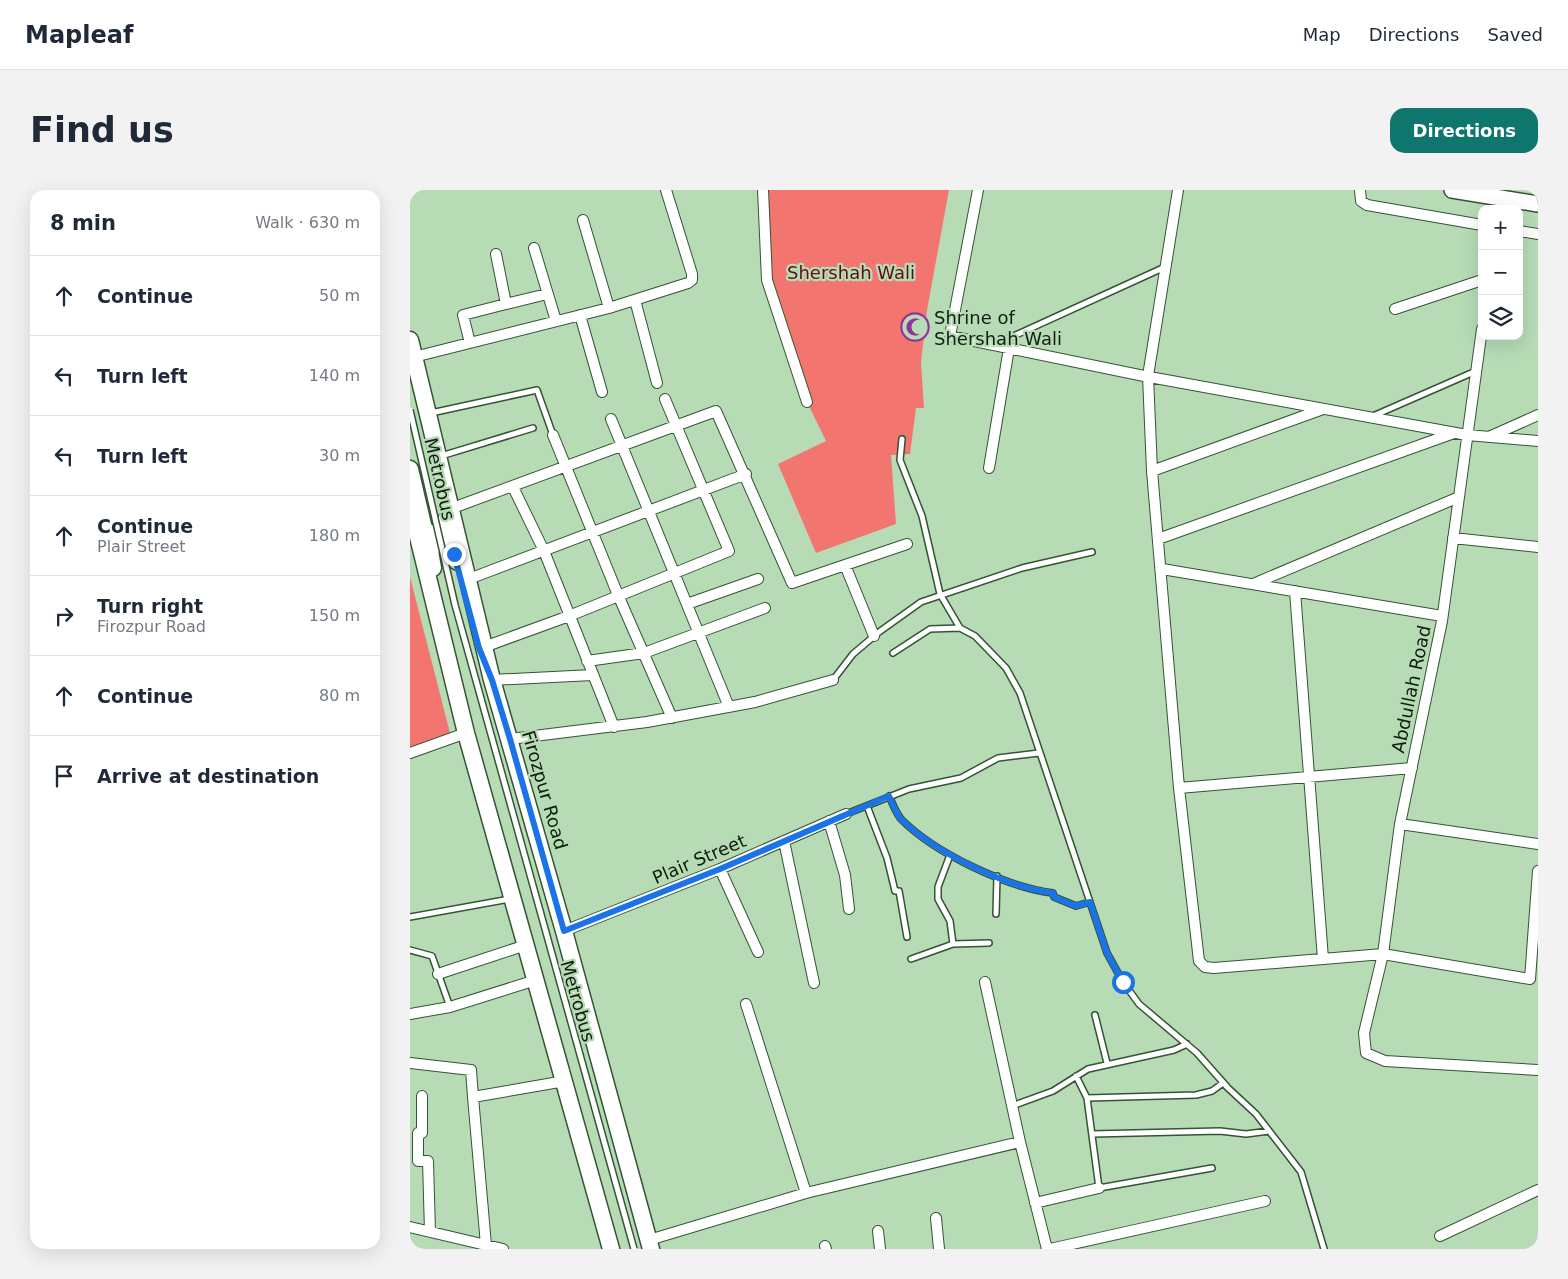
<!DOCTYPE html>
<meta charset="utf-8">
<style>
:root{--surface:#fff;--page:#f2f2f3;--text:#1f2937;--muted:#747a83;--line:#e0e1e3;--accent:#0f766e}
body{margin:0;font-family:"DejaVu Sans",sans-serif;background:var(--page);color:var(--text)}
.controls{position:absolute;right:15px;top:15px;display:grid;overflow:hidden;border-radius:10px;box-shadow:0 5px 20px #0002}
.controls button{width:45px;height:45px;display:grid;place-items:center;padding:0;border:0;border-bottom:1px solid var(--line);background:var(--surface);color:var(--text);font:25px sans-serif}
.stop{position:absolute;width:15px;height:15px;margin:-11px;border:4px solid #1a73e8;border-radius:50%;background:#fff}
.stop.end{background:#1a73e8;border-color:#fff;box-shadow:0 1px 5px #0008}
.list{margin:0;padding:0;list-style:none}
h2{display:flex;justify-content:space-between;align-items:center;height:65px;margin:0;padding:0 20px;font-size:21px}
h2 small{font-size:16px;font-weight:400;color:var(--muted)}
.list li{display:grid;grid-template-columns:32px 1fr auto;gap:15px;align-items:center;box-sizing:border-box;height:80px;padding:0 20px;border-top:1px solid var(--line)}
.list b{display:block;font-size:19px;white-space:nowrap}
.list p{margin:0;font-size:16px;white-space:nowrap;color:var(--muted)}
.list em{font-size:16px;font-style:normal;color:var(--muted)}
.icon{flex:none;width:28px;height:28px;fill:none;stroke:currentColor;stroke-width:2;stroke-linecap:round;stroke-linejoin:round}
.map{position:relative;flex:none;width:1128px;height:1059px;overflow:hidden;border-radius:15px}
header{display:flex;align-items:center;gap:30px;box-sizing:border-box;height:70px;padding:0 25px;background:var(--surface);border-bottom:1px solid var(--line)}
header strong{font-size:24px}
nav{display:flex;gap:28px;margin-inline-start:auto;font-size:18px}
.intro{display:flex;align-items:center;justify-content:space-between;box-sizing:border-box;height:120px;padding:0 30px}
h1{margin:0;font-size:35px}
.button{padding:12px 22px;border-radius:15px;background:var(--accent);color:#fff;font-size:18px;font-weight:700}
main{display:flex;gap:30px;padding:0 30px}
aside{flex:1;background:var(--surface);border-radius:15px;box-shadow:0 5px 20px #0002}
.map>svg:first-child{display:block}
</style>
<header>
<strong>Mapleaf</strong>
<nav><a>Map</a><a>Directions</a><a>Saved</a></nav>
</header>
<div class="intro"><h1>Find us</h1><a class="button">Directions</a></div>
<main>
<aside>
<h2>8 min<small>Walk · 630 m</small></h2>
<ul class="list">
<li><svg class="icon" aria-label="ahead" viewBox="0 0 24 24"><path d="M12 20V5M6 11l6-6 6 6"/></svg><div><b>Continue</b></div><em>50 m</em></li>
<li><svg class="icon" aria-label="left" viewBox="0 0 24 24"><path d="M17 20v-9H6M10 6l-5 5 5 5"/></svg><div><b>Turn left</b></div><em>140 m</em></li>
<li><svg class="icon" aria-label="left" viewBox="0 0 24 24"><path d="M17 20v-9H6M10 6l-5 5 5 5"/></svg><div><b>Turn left</b></div><em>30 m</em></li>
<li><svg class="icon" aria-label="ahead" viewBox="0 0 24 24"><path d="M12 20V5M6 11l6-6 6 6"/></svg><div><b>Continue</b><p>Plair Street</p></div><em>180 m</em></li>
<li><svg class="icon" aria-label="right" viewBox="0 0 24 24"><path d="M7 20v-9h11M14 6l5 5-5 5"/></svg><div><b>Turn right</b><p>Firozpur Road</p></div><em>150 m</em></li>
<li><svg class="icon" aria-label="ahead" viewBox="0 0 24 24"><path d="M12 20V5M6 11l6-6 6 6"/></svg><div><b>Continue</b></div><em>80 m</em></li>
<li><svg class="icon" aria-label="arrive" viewBox="0 0 24 24"><path d="M6 21V4h12l-3 4 3 4H6"/></svg><div><b>Arrive at destination</b></div></li>
</ul>
</aside>
<div class="map">
<svg width="1128" height="1059" viewBox="0 0 1128 1059">
<rect width="100%" height="100%" fill="#b6dbb5"/>
<path fill="#f3756f" d="M 353,0 L 539,0 L 517,120 L 511,172 L 514,218 L 506,218 L 500,264 L 481,265 L 486,334 L 406,363 L 368,274 L 416,251 L 397,212 L 357,90 Z
M 0,387 L 41,547 L 0,563 Z"/>
<g fill="none" stroke-linecap="round" stroke-linejoin="round">
<g stroke="#345434" stroke-width="8">
<path id="lane" d="M 586,154 L 755,77
M 21,223 L 127,200 L 143,245
M 963,226 L 1066,181
M 492,249 L 490,270 L 512,326 L 530,404 L 550,438 L 565,446 L 596,478 L 610,503 L 697,763 L 713,792 L 729,814 L 787,863 L 818,898 L 846,924 L 891,982 L 914,1059
M 31,266 L 123,238
M 483,463 L 520,439 L 550,438
M 423,490 L 443,464 L 469,442 L 511,412 L 612,378 L 682,362
M 479,606 C 483,614 486,624 492,630 C 525,663 596,697 643,703 L 644,707 L 666,716 L 680,712
M 457,616 L 477,668 L 485,701 L 489,701 L 497,747
M 436,624 L 499,599 L 551,588 L 588,568 L 629,563
M 540,665 L 528,697 L 528,709 L 540,731 L 543,754 L 579,753
M 586,724 L 587,686
M 0,727 L 100,709
M 0,760 L 22,766 L 40,817
M 501,769 L 543,754
M 685,825 L 697,873
M 666,886 L 677,908 L 689,998 L 802,978
M 677,908 L 786,905 L 802,901 L 813,893
M 602,916 L 643,901 L 678,879 L 764,860 L 777,854
M 682,944 L 810,941 L 836,944 L 859,941"/>
</g>
<g stroke="#345434" stroke-width="12">
<path id="street" d="M 353,0 L 357,90 L 397,212
M 568,0 L 540,146 L 734,186 L 1057,245 L 1128,251
M 768,0 L 738,186 L 742,281 L 769,598 L 789,771 L 795,777 L 804,778 L 973,764 L 1120,789 L 1128,681
M 950,0 L 951,11 L 957,15 L 1072,35
M 173,30 L 199,118
M 1109,41 L 1128,44
M 124,58 L 146,131
M 225,110 L 247,193
M 96,114 L 137,104
M 985,119 L 1072,90
M 170,125 L 192,202
M 1072,139 L 1032,431 L 990,634 L 973,764 L 954,843 L 956,863 L 975,871 L 1128,880
M 60,153 L 53,125 L 96,114 L 86,64
M 4,167 L 199,118 L 278,93 L 282,90 L 282,84 L 256,0
M 201,229 L 319,517
M 143,245 L 208,405 L 262,528
M 1081,246 L 1128,225
M 579,278 L 599,158
M 742,281 L 913,219
M 103,297 L 134,361 L 204,537
M 40,319 L 306,221 L 382,393 L 497,354
M 1043,348 L 1128,357
M 748,349 L 1044,243
M 435,375 L 464,446
M 752,379 L 1032,426
M 56,390 L 336,284
M 843,394 L 1049,307
M 885,401 L 913,769
M 277,414 L 348,389
M 74,457 L 159,426 L 319,361 L 255,209
M 177,471 L 234,463 L 355,418
M 82,490 L 183,485
M 100,549 L 237,532 L 345,512 L 423,490
M 0,563 L 56,543
M 769,598 L 1002,578
M 419,631 L 435,685 L 439,719
M 990,634 L 1128,654
M 374,651 L 404,793
M 310,679 L 348,762
M 154,741 L 310,679 L 436,624
M 28,784 L 116,755
M 575,792 L 610,952 L 637,1059
M 336,814 L 396,1003
M 0,824 L 40,817 L 126,790
M 0,873 L 61,880 L 63,907
M 12,906 L 12,943 L 8,943 L 8,971 L 18,971 L 20,1042
M 625,1013 L 689,998
M 526,1028 L 529,1059
M 0,1037 L 93,1059
M 468,1041 L 470,1059
M 1030,1046 L 1128,1000
M 239,1050 L 396,1003 L 610,952
M 76,1055 L 63,907 L 155,891
M 415,1056 L 416,1059
M 640,1059 L 855,1011"/>
</g>
<g stroke="#345434" stroke-width="18">
<path id="secondary" d="M 1042,0 L 1128,14"/>
</g>
<g stroke="#345434" stroke-width="19">
<path id="primary" d="M 0,150 L 82,490 L 154,741 L 241,1059
M 0,279 L 14,339 L 21,344 L 34,342 L 36,330
M 0,314 L 56,543 L 201,1059
M 23,378 L 20,361 L 24,355 L 36,353 L 46,371"/>
</g>
<use href="#lane" stroke="#fff" stroke-width="5"/>
<use href="#street" stroke="#fff" stroke-width="10"/>
<use href="#secondary" stroke="#fff" stroke-width="15"/>
<use href="#primary" stroke="#fff" stroke-width="16"/>
<g stroke="#345434" stroke-width="8" stroke-linecap="butt">
<path id="lane-bridge" d="M 0,220 L 45,415 L 224,1059"/>
</g>
<use href="#lane-bridge" stroke="#fff" stroke-width="5"/>
</g>
<g fill="none" stroke-linecap="round" stroke-linejoin="round">
<path stroke="#1a73e8" stroke-width="6" d="M 44,364 L 69,458 L 82,490 L 100,549 L 154,741 L 310,679 L 479,606 C 483,614 486,624 492,630 C 526,663 596,697 643,703 L 644,707 L 666,716 L 680,712 L 697,763 L 713,792"/>
</g>
<defs>
<g id="mosque-ring" transform="scale(1.4375)"><circle r="9.5" fill="#b6dbb5" stroke="#93339c" stroke-width="1.5"/><path d="M3.5-4.9A6 6 0 1 0 3.5 4.9A5 5 0 1 1 3.5-4.9Z" fill="#93339c"/></g>
</defs>
<g fill-rule="evenodd">
<use href="#mosque-ring" x="505" y="137"/>
</g>
<g text-anchor="middle" dominant-baseline="central" stroke-width="4.5" stroke-linejoin="round" paint-order="stroke">
<g font-size="18" fill="#600d12" stroke="#b6dbb5">
<text x="441" y="82">Shershah Wali</text>
</g>
<g font-size="18" fill="#101e10" stroke="#b6dbb5" text-anchor="start">
<text x="524" y="127">Shrine of<tspan x="524" dy="21">Shershah Wali</tspan></text>
</g>
<g font-size="18" fill="#101e10" stroke="#b6dbb5">
<text transform="translate(30 289) rotate(77)">Metrobus</text>
<text transform="translate(1001 499) rotate(-78)">Abdullah Road</text>
<text transform="translate(135 600) rotate(74)">Firozpur Road</text>
<text transform="translate(289 669) rotate(-23)">Plair Street</text>
<text transform="translate(168 811) rotate(74)">Metrobus</text>
</g>
</g>
</svg>
<div class="controls">
<button>+</button>
<button>−</button>
<button><svg class="icon" aria-label="layers" viewBox="0 0 24 24"><path d="M12 4l9 5-9 5-9-5zM3 14l9 5 9-5"/></svg></button>
</div>
<div class="stop" style="left:713px;top:792px"></div>
<div class="stop end" style="left:44px;top:364px"></div>
</div>
</main>
